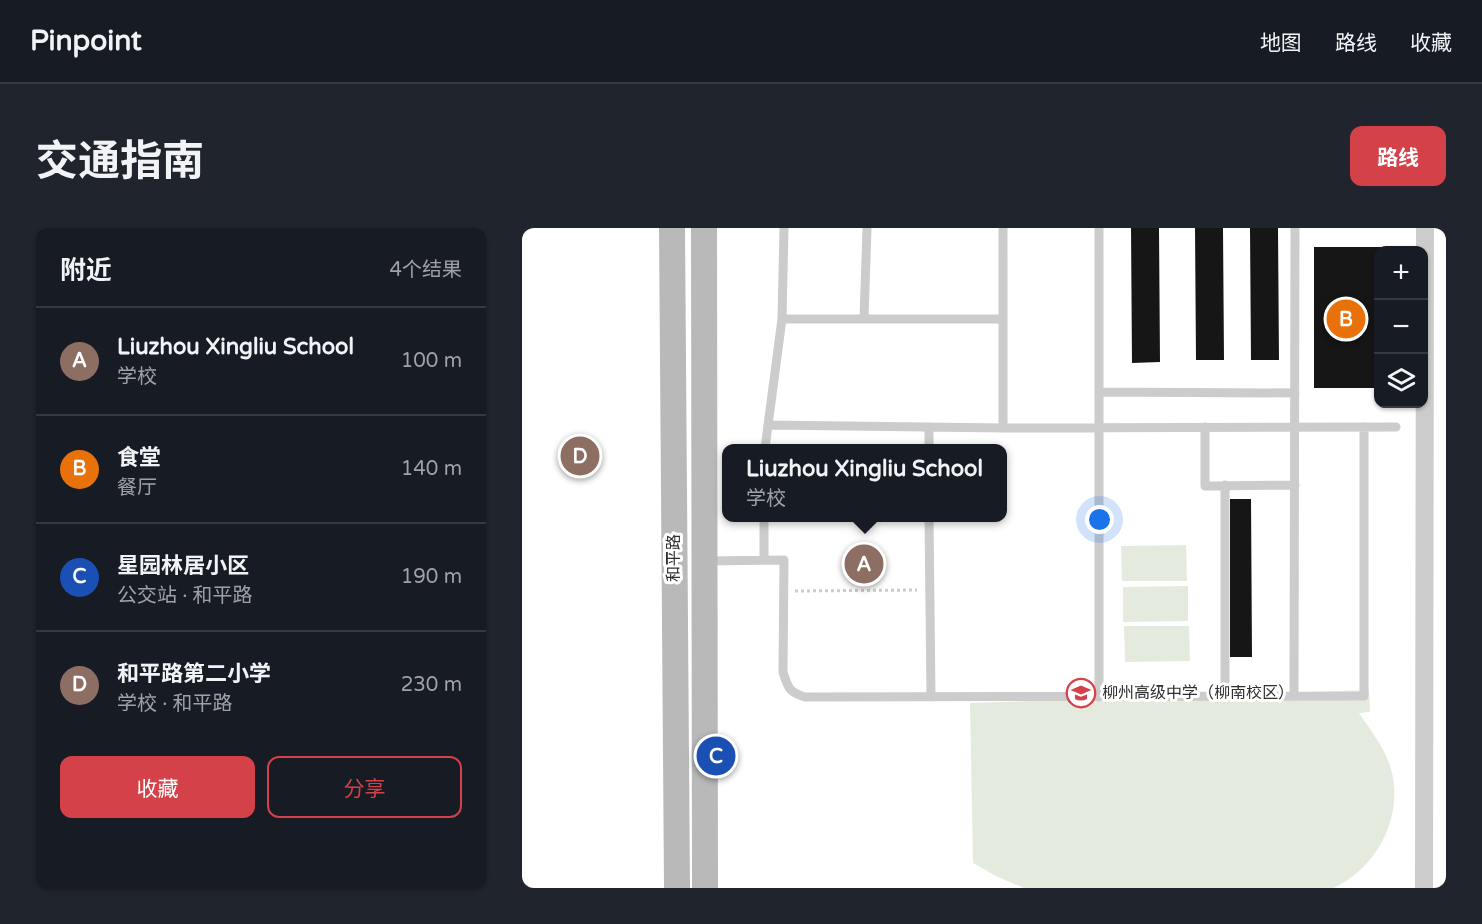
<!DOCTYPE html>
<html lang="zh">
<meta charset="utf-8">
<style>
:root{--surface:#171b24;--page:#20242c;--text:#f1f3f6;--muted:#9ea1a6;--line:#363941;--accent:#d54148}
body{margin:0;font-family:"Varela Round","Noto Sans SC",sans-serif;background:var(--page);color:var(--text)}
.controls{position:absolute;right:18px;top:18px;display:grid;overflow:hidden;border-radius:12px;box-shadow:0 2px 4px #0004}
.controls button{width:54px;height:54px;display:grid;place-items:center;padding:0;border:0;border-bottom:2px solid var(--line);background:var(--surface);color:var(--text);font:30px sans-serif}
.you{position:absolute;left:578px;top:292px;width:21px;height:21px;margin:-15px;border:4px solid #fff;border-radius:50%;background:#1a73e8;box-shadow:0 0 0 9px #1a73e833}
.badge{display:grid;place-items:center;width:39px;height:39px;border-radius:50%;background:var(--accent);color:#fff;font-size:20px;font-weight:700}
.pin{position:absolute;translate:-50% -50%;border:3px solid #fff;box-shadow:0 2px 6px #0006}
.popup{position:absolute;left:200px;top:216px;width:285px;height:78px;box-sizing:border-box;display:grid;place-content:center;border-radius:12px;background:var(--surface);filter:drop-shadow(0 2px 4px #0005);font-size:20px;white-space:nowrap;color:var(--muted)}
.popup b{font-size:22px;color:var(--text)}
.popup::after{content:'';position:absolute;left:50%;top:100%;margin-left:-12px;border:12px solid transparent;border-top-color:var(--surface)}
.list{margin:0;padding:0;list-style:none}
h2{display:flex;justify-content:space-between;align-items:center;height:78px;margin:0;padding:0 24px;font-size:26px}
h2 small{font-size:20px;font-weight:400;color:var(--muted)}
.list li{display:grid;grid-template-columns:39px 1fr auto;gap:18px;align-items:center;box-sizing:border-box;height:108px;padding:0 24px;border-top:2px solid var(--line)}
.list b{display:block;font-size:22px;white-space:nowrap}
.list p{margin:0;font-size:20px;white-space:nowrap;color:var(--muted)}
.list em{font-size:20px;font-style:normal;color:var(--muted)}
.actions{display:flex;gap:12px;padding:18px 24px}
.actions a{flex:1;padding:14px 0;border:2px solid var(--accent);border-radius:12px;text-align:center;font-size:21px;color:var(--accent)}
.actions .main{background:var(--accent);color:#fff}
.icon{flex:none;width:33px;height:33px;fill:none;stroke:currentColor;stroke-width:2;stroke-linecap:round;stroke-linejoin:round}
.map{position:relative;flex:none;width:924px;height:660px;overflow:hidden;border-radius:12px}
header{display:flex;align-items:center;gap:36px;box-sizing:border-box;height:84px;padding:0 30px;background:var(--surface);border-bottom:2px solid var(--line)}
header strong{font-size:28px}
nav{display:flex;gap:33px;margin-inline-start:auto;font-size:21px}
.intro{display:flex;align-items:center;justify-content:space-between;box-sizing:border-box;height:144px;padding:0 36px}
h1{margin:0;font-size:42px}
.button{padding:15px 27px;border-radius:12px;background:var(--accent);color:#fff;font-size:21px;font-weight:700}
main{display:flex;gap:36px;padding:0 36px}
aside{flex:1;background:var(--surface);border-radius:12px;box-shadow:0 2px 4px #0004}
.map>svg:first-child{display:block}
</style>
<header>
<strong>Pinpoint</strong>
<nav><a>地图</a><a>路线</a><a>收藏</a></nav>
</header>
<div class="intro"><h1>交通指南</h1><a class="button">路线</a></div>
<main>
<aside>
<h2>附近<small>4个结果</small></h2>
<ul class="list">
<li><span class="badge" style="background:#8d6e63">A</span><div><b>Liuzhou Xingliu School</b><p>学校</p></div><em>100 m</em></li>
<li><span class="badge" style="background:#e8710a">B</span><div><b>食堂</b><p>餐厅</p></div><em>140 m</em></li>
<li><span class="badge" style="background:#1a4fb4">C</span><div><b>星园林居小区</b><p>公交站 · 和平路</p></div><em>190 m</em></li>
<li><span class="badge" style="background:#8d6e63">D</span><div><b>和平路第二小学</b><p>学校 · 和平路</p></div><em>230 m</em></li>
</ul>
<div class="actions"><a class="main">收藏</a><a>分享</a></div>
</aside>
<div class="map">
<svg width="924" height="660" viewBox="0 0 924 660">
<rect width="100%" height="100%" fill="#fff"/>
<path fill="#e4ebde" d="M 664,317 L 665,353 L 600,353 L 599,318 Z
M 666,358 L 666,393 L 601,394 L 601,359 Z
M 602,398 L 667,398 L 668,433 L 603,434 Z
M 847,462 L 848,484 L 837,485 C 849,503 863,520 869,541 C 880,580 863,624 831,648 C 825,653 818,656 812,660 L 502,660 L 476,649 L 451,635 L 448,475 Z"/>
<path fill="#161616" d="M 609,0 L 637,0 L 638,134 L 610,135 Z
M 673,0 L 701,0 L 702,132 L 674,132 Z
M 728,0 L 756,0 L 757,132 L 729,132 Z
M 792,19 L 864,19 L 864,22 L 856,22 L 856,160 L 792,160 Z
M 708,271 L 729,271 L 730,429 L 708,429 Z"/>
<g fill="none" stroke-linecap="round" stroke-linejoin="round">
<path stroke="#ccc" stroke-width="3" stroke-dasharray="3 3" stroke-linecap="butt" d="M 273,363 L 395,362"/>
<path stroke="#ccc" stroke-width="9" d="M 481,0 L 481,200
M 260,91 L 481,91
M 342,91 L 345,0
M 577,164 L 773,165
M 246,197 L 481,200 L 874,199
M 407,199 L 407,220
M 683,199 L 683,258 L 773,257
M 243,220 L 260,91 L 262,0
M 242,290 L 242,332
M 407,290 L 409,469
M 185,333 L 262,332 L 261,444 C 266,460 267,464 283,469 L 842,468 L 842,199
M 703,468 L 703,257
M 772,468 L 773,0
M 577,469 L 577,0"/>
<path stroke="#ccc" stroke-width="18" d="M 902,660 L 903,0"/>
<path stroke="#b9b9b9" stroke-width="26" d="M 150,0 L 155,660
M 182,0 L 183,660"/>
</g>
<defs>
<g id="school-ring" transform="scale(1.5)"><circle r="9.5" fill="#fff" stroke="#d54148" stroke-width="1.5"/><path d="M0-5L7-2L0 1L-7-2ZM-4 1L0 2.5L4 1V4Q0 6-4 4Z" fill="#d54148"/></g>
</defs>
<g fill-rule="evenodd">
<use href="#school-ring" x="559" y="465"/>
</g>
<g text-anchor="middle" dominant-baseline="central" stroke-width="6" stroke-linejoin="round" paint-order="stroke">
<g font-size="16" fill="#2f2f2f" stroke="#fff">
<text transform="translate(152 330) rotate(-90)">和平路</text>
</g>
<g font-size="16" fill="#2f2f2f" stroke="#fff" text-anchor="start">
<text x="580" y="465">柳州高级中学（柳南校区）</text>
</g>
</g>
</svg>
<div class="controls">
<button>+</button>
<button>−</button>
<button><svg class="icon" aria-label="layers" viewBox="0 0 24 24"><path d="M12 4l9 5-9 5-9-5zM3 14l9 5 9-5"/></svg></button>
</div>
<div class="you"></div>
<div class="pin badge" style="left:342px;top:336px;background:#8d6e63">A</div>
<div class="popup"><b>Liuzhou Xingliu School</b>学校</div>
<div class="pin badge" style="left:824px;top:91px;background:#e8710a">B</div>
<div class="pin badge" style="left:194px;top:528px;background:#1a4fb4">C</div>
<div class="pin badge" style="left:58px;top:228px;background:#8d6e63">D</div>
</div>
</main>
